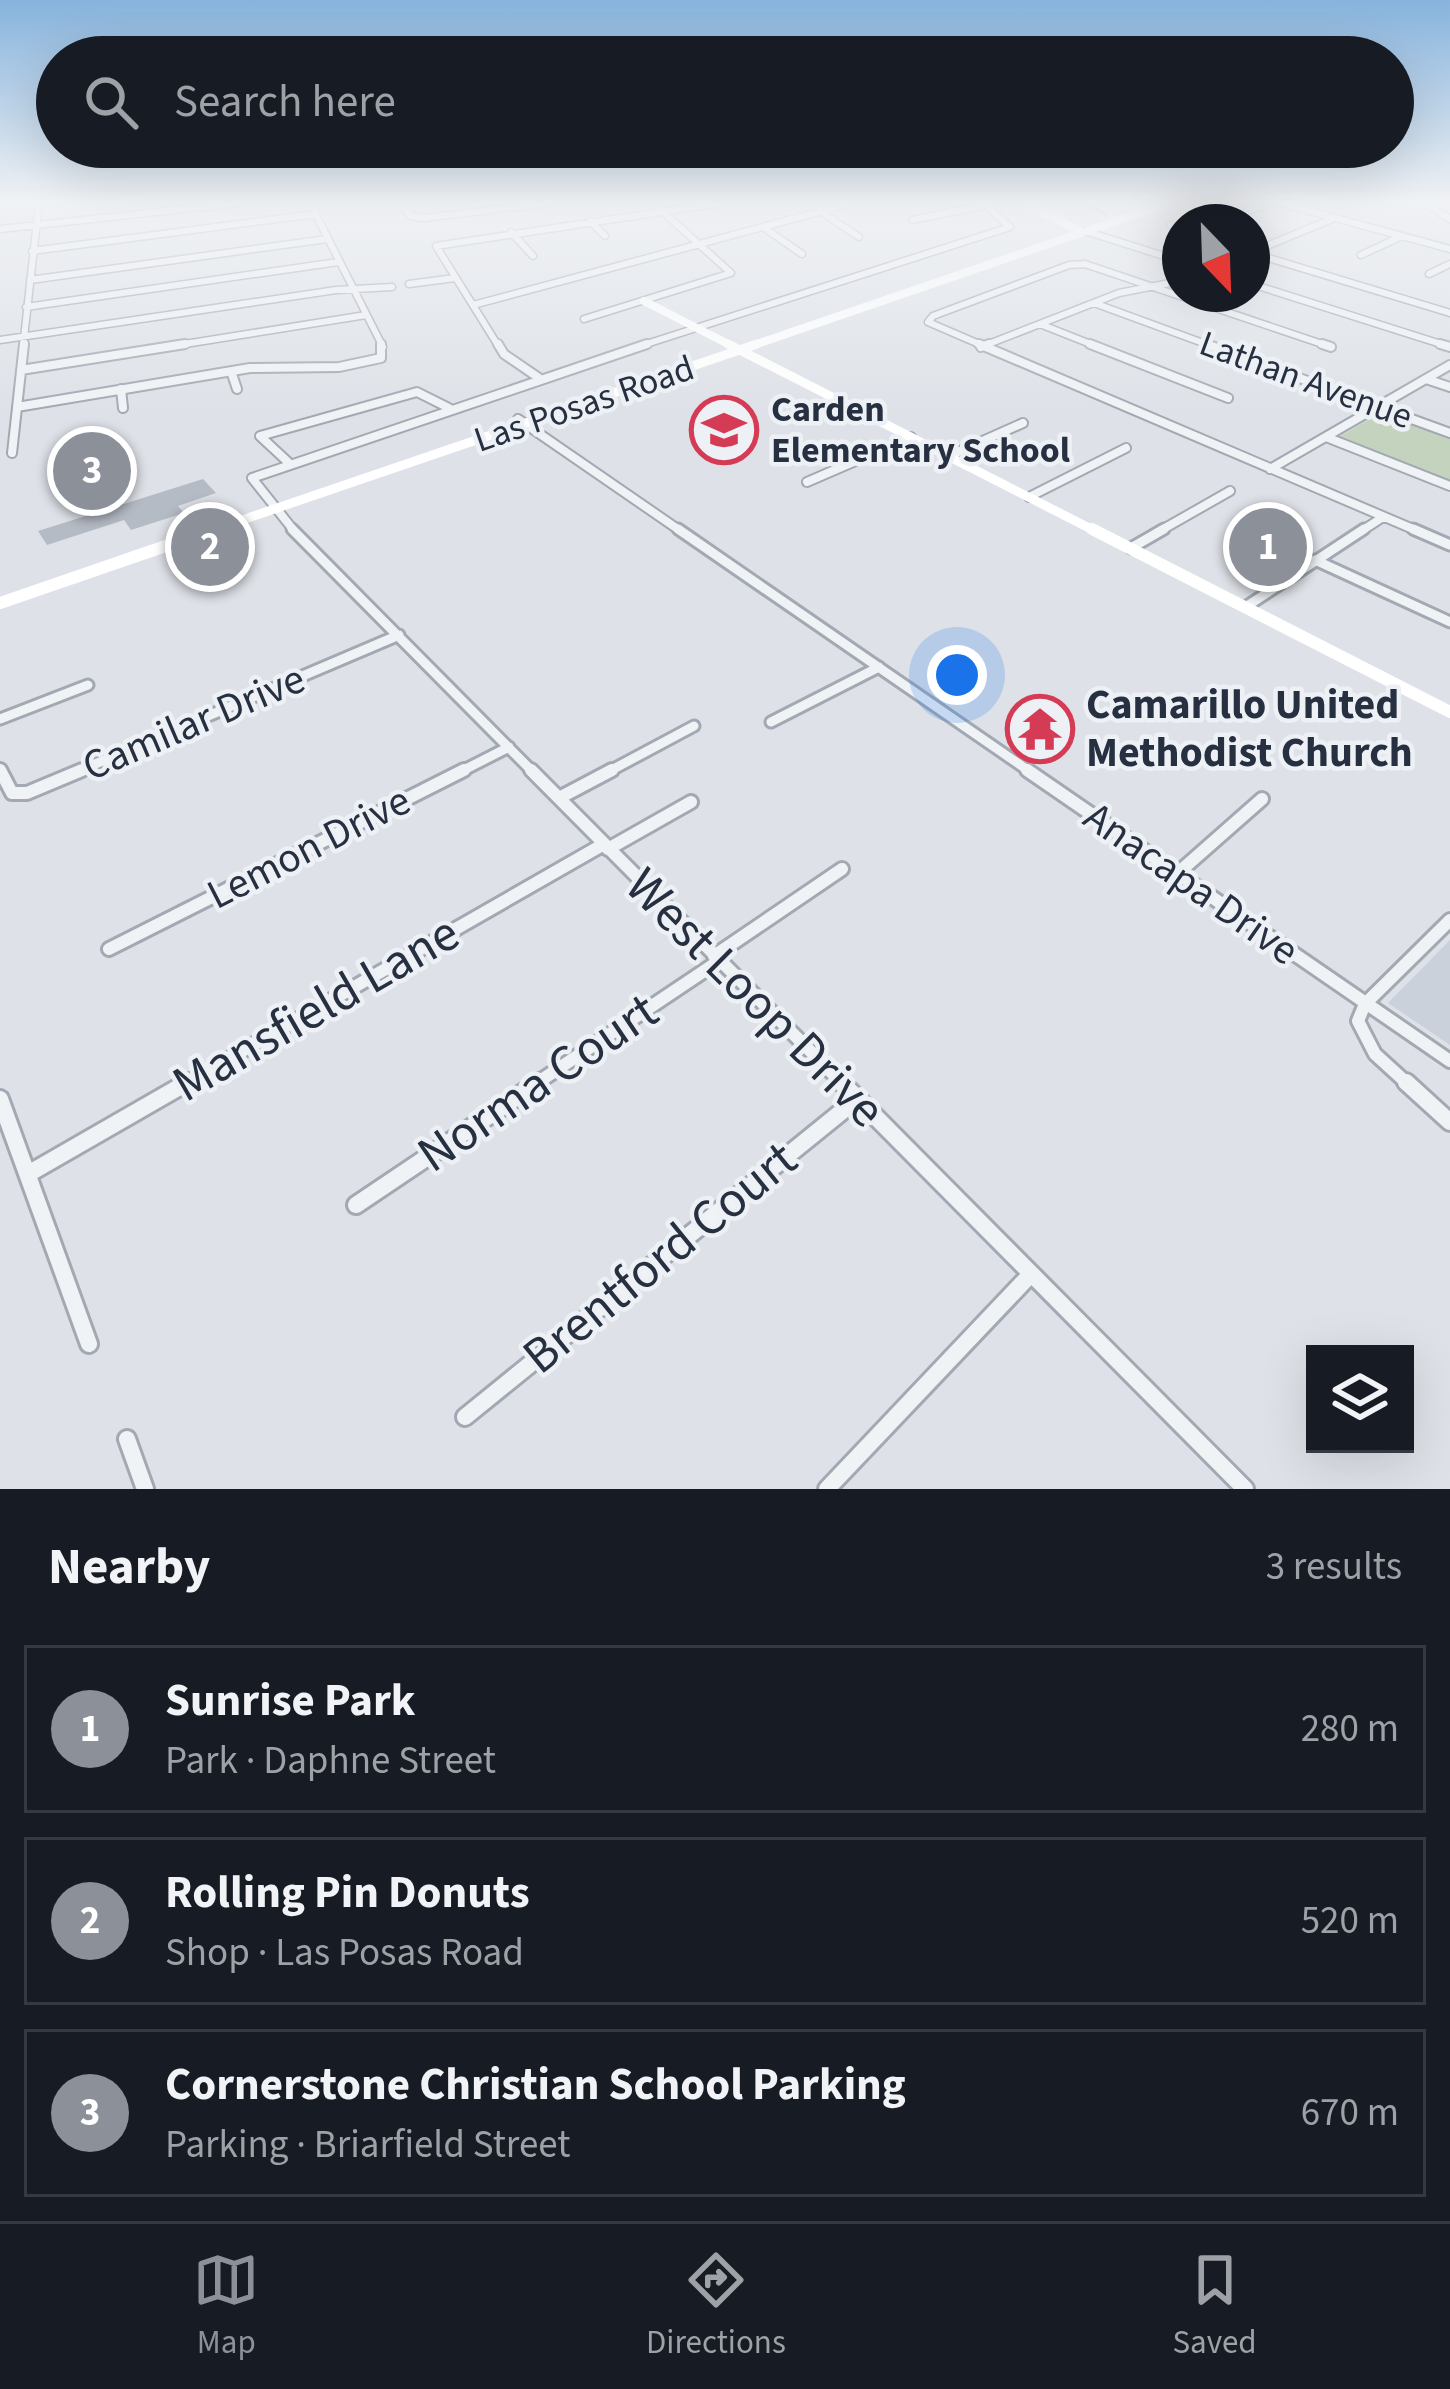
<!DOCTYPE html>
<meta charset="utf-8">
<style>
:root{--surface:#171b24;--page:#242831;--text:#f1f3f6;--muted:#9ea1a6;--line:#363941;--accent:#8c9099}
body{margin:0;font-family:"Source Sans 3",sans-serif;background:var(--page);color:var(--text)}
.controls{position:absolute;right:36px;bottom:36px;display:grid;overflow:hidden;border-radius:0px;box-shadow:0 12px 48px #0002}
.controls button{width:108px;height:108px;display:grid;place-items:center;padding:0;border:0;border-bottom:3px solid var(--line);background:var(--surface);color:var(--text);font:60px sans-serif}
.compass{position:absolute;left:1162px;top:204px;width:108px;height:108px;border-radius:50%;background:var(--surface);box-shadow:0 12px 48px #0002;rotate:157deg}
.you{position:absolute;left:957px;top:675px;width:42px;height:42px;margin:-30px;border:9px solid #fff;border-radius:50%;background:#1a73e8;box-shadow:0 0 0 18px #1a73e833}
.badge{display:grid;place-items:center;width:78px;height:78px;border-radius:50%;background:var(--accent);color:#fff;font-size:39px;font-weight:700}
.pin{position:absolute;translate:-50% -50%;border:6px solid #fff;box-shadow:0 3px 12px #0006}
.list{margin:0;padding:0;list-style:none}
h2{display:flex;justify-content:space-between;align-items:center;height:156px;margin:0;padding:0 48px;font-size:51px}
h2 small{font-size:39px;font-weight:400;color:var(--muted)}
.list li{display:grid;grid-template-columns:78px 1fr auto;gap:36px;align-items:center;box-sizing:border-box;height:168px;margin:0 24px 24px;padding:0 24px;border:3px solid var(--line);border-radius:0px}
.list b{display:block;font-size:45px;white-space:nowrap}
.list p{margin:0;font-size:39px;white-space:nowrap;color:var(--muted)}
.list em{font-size:39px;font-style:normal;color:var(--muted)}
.icon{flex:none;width:66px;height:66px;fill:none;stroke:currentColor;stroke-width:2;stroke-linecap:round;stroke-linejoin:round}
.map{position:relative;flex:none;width:1450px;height:1489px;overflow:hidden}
.search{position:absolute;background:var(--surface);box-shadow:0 12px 48px #0002;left:36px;right:36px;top:36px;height:132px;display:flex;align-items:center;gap:30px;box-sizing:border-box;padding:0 42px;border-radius:66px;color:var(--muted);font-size:45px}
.sheet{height:732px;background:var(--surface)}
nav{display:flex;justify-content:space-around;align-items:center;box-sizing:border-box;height:168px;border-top:3px solid var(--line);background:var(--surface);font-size:33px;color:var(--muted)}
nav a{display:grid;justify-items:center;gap:6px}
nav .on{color:var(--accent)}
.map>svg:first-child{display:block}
</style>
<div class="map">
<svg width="1450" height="1489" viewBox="0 0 1450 1489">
<rect width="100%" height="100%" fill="#dee2e8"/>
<path fill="#cbd1da" d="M 1450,940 L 1450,1045 L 1388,1003 Z"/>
<path fill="#c4d3be" d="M 1380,413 L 1450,437 L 1450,482 L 1339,437 Z"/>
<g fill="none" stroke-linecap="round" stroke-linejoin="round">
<path stroke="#96b1ca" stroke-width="3" d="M 1088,203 L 1106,215"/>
</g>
<path fill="#b5bbc5" d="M 203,479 L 216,493 L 178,506 L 184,513 L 131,530 L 124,520 L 47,545 L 38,531 Z"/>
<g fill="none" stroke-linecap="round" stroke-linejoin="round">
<g stroke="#a3a9b2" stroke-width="9">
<path id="street-far4" d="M 310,203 L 383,347
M 400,203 L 411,216 L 424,218 L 547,203
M 1280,203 L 1450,249
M 1424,203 L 1450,219
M 820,211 L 859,237
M 912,220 L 986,205
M 590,221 L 605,236
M 1216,222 L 1272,203
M 1170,225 L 1180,228
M 763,227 L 802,254
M 0,229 L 239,203
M 1085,231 L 1180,261
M 511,232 L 533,256
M 32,251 L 316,214
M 1252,252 L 1332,219
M 1252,253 L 1450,313
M 1361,255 L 1402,236
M 1429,274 L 1450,264
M 30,280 L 327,239
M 409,284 L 455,278
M 1252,284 L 1450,347
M 1094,303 L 1214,347
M 473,305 L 852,203
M 26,307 L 338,262
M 584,319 L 731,273 L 653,203
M 1040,324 L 1098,347
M 0,340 L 336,290 L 392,287
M 23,347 L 39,203
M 166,347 L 366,315
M 499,347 L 436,246 L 720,203
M 637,347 L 1010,227 L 984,203
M 981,347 L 1119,293 L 1180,281
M 986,347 L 928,322 L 933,316 L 1069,265 L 1085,264 L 1331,347"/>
</g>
<g stroke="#a3a9b2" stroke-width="12">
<path id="street-far3" d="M 498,344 L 504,354 L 539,378
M 979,344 L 1420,532
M 1090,344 L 1228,398
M 1206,344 L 1450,433
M 1322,344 L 1331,347
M 1440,344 L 1450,347
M 981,347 L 989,344
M 21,370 L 185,344
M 231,371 L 237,389
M 1426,379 L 1450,387
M 121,389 L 123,408
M 17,407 L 250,368 L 339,367 L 381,358 L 381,344
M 518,419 L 682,532
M 1326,437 L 1450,486
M 12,453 L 24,344
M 949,456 L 1023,423
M 288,462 L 260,436 L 417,392 L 449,408
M 1270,469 L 1450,365
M 807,482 L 911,437
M 1029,497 L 1126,448
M 295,532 L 252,478 L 647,344
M 1158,532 L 1230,491
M 1360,532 L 1383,517"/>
</g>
<g stroke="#a3a9b2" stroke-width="15">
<path id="street-far2" d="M 292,529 L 534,773
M 678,529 L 1032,773
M 1413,529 L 1450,545
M 1131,548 L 1164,529
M 1315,560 L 1450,622
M 1247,606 L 1364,529
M 0,719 L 88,685
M 771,722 L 879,667
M 74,773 L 399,635
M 458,773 L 509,747
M 606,773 L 694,726"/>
</g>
<g stroke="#a3a9b2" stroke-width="18">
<path id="street-far1" d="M 0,770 L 12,793 L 27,793 L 82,770
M 531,770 L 844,1085
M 1027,770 L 1450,1061
M 559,798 L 612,770
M 608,849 L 691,802
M 1178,873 L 1262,799
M 109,949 L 464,770
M 714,956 L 842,869
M 183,1085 L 604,844
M 534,1085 L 719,961
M 1409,1085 L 1375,1054 L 1358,1021 L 1365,1004 L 1450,920"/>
</g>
<g stroke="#a3a9b2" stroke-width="22">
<path id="street" d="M 841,1082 L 1245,1489
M 1406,1082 L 1450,1122
M 0,1099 L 89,1344
M 28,1174 L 188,1082
M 356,1205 L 539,1082
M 465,1417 L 856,1100
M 127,1439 L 145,1489
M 827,1489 L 1031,1274"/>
</g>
<use href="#street-far4" stroke="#f0f3f6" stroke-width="6"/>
<use href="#street-far3" stroke="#f0f3f6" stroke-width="8"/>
<use href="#street-far2" stroke="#f0f3f6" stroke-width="9"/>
<use href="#street-far1" stroke="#f0f3f6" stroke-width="12"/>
<use href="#street" stroke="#f0f3f6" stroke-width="16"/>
<path stroke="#fff" stroke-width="8" d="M 1025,203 L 1080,231
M 644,301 L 734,347
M 748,347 L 1168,203"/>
<path stroke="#fff" stroke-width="9" d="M 728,344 L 1097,532
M 207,532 L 757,344"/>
<path stroke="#fff" stroke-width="12" d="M 1092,529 L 1450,712
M 0,603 L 215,529"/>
</g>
<linearGradient id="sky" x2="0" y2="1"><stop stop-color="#87b3dc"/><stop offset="0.49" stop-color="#f0f2f5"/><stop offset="1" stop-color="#f0f2f5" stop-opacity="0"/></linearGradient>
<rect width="1450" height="411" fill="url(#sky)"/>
<defs>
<g id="school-ring" transform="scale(3.45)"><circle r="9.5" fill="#edf1f6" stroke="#d53b55" stroke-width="1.5"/><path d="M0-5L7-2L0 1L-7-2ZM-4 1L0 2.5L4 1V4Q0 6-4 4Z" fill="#d53b55"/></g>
<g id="temple-ring" transform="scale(3.45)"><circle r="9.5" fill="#edf1f6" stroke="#d53b55" stroke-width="1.5"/><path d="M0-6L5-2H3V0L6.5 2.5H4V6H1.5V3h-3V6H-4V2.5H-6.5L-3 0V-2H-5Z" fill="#d53b55"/></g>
</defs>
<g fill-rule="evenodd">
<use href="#school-ring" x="724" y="430"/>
<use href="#temple-ring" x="1040" y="729"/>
</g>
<g text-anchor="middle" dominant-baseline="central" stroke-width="9" stroke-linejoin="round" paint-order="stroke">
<g font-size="36" fill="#263040" stroke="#edf1f6">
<text transform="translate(1306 380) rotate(20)">Lathan Avenue</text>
<text transform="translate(584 404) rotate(-19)">Las Posas Road</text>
</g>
<g font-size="36" font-weight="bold" fill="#263040" stroke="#edf1f6" text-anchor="start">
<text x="771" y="409">Carden<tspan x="771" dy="41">Elementary School</tspan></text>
</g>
<g font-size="42" font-weight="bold" fill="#263040" stroke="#edf1f6" text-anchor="start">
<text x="1086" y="705">Camarillo United<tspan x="1086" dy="48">Methodist Church</tspan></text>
</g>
<g font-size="42" fill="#263040" stroke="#edf1f6">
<text transform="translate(194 723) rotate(-23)">Camilar Drive</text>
<text transform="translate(309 848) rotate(-27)">Lemon Drive</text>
<text transform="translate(1191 884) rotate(35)">Anacapa Drive</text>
</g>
<g font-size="51" fill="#263040" stroke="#edf1f6">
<text transform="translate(755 998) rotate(45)">West Loop Drive</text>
<text transform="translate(316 1009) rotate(-30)">Mansfield Lane</text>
<text transform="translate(538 1083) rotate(-34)">Norma Court</text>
<text transform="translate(660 1258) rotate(-39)">Brentford Court</text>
</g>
</g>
</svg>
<div class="controls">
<button><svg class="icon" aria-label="layers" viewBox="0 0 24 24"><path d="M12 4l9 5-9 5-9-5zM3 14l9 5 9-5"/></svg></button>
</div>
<svg class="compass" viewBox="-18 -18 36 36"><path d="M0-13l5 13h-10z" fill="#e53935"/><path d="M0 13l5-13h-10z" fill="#9ea1a6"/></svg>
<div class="you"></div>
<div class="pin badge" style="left:1268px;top:547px">1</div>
<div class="pin badge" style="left:210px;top:547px">2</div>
<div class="pin badge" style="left:92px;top:471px">3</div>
<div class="search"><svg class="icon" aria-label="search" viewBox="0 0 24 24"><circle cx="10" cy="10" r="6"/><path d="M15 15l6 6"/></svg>Search here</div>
</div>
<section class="sheet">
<h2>Nearby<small>3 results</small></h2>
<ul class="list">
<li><span class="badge">1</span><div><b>Sunrise Park</b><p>Park · Daphne Street</p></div><em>280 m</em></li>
<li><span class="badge">2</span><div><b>Rolling Pin Donuts</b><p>Shop · Las Posas Road</p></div><em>520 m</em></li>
<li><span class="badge">3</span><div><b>Cornerstone Christian School Parking</b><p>Parking · Briarfield Street</p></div><em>670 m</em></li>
</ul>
</section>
<nav>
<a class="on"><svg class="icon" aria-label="map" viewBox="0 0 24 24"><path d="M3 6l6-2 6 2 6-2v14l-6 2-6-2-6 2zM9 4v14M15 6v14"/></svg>Map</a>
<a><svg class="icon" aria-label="directions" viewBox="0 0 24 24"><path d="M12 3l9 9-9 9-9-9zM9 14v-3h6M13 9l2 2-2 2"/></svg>Directions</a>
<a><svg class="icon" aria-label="saved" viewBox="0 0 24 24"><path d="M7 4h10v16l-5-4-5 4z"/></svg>Saved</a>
</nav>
